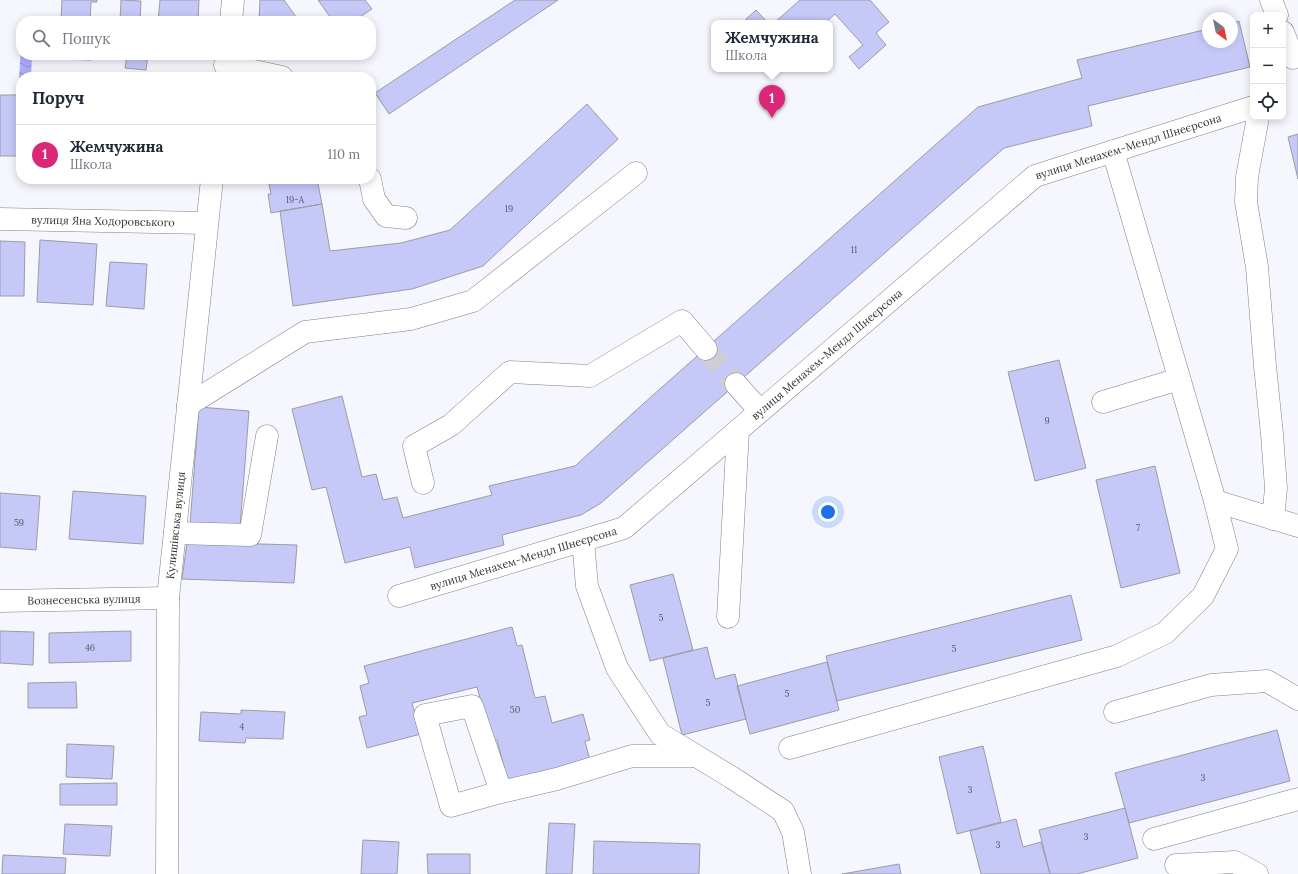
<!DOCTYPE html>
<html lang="uk">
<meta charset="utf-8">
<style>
:root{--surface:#fff;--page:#f2f2f3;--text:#1f2937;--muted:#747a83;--line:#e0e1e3;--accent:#db2777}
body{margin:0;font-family:Lora,serif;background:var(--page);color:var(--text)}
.controls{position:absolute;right:12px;top:12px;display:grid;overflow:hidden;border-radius:8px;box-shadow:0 2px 10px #0003}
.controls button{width:36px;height:36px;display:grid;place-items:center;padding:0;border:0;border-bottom:1px solid var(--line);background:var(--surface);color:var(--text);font:20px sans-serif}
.compass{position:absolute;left:1202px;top:12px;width:36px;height:36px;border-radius:50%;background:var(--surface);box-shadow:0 2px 10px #0003;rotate:147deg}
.you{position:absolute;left:828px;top:512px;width:14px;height:14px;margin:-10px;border:3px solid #fff;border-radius:50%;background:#1a73e8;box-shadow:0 0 0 6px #1a73e833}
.badge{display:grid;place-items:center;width:26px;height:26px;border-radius:50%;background:var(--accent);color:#fff;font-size:13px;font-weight:700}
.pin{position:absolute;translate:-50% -33px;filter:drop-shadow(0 1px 2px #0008)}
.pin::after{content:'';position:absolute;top:21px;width:14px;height:12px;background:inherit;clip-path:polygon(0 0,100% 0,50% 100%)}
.popup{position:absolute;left:711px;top:20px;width:122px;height:52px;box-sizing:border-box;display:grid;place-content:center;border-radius:8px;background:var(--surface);filter:drop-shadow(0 1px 3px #0005);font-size:13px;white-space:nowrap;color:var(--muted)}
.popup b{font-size:15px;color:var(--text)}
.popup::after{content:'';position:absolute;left:50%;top:100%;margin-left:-8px;border:8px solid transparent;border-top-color:var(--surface)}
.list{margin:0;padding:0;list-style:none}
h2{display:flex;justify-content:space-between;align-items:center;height:52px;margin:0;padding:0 16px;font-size:17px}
h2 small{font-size:13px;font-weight:400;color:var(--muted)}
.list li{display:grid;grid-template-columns:26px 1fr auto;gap:12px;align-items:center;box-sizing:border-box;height:60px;padding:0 16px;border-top:1px solid var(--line)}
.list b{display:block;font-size:15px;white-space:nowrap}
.list p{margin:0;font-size:13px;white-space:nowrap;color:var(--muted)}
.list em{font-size:13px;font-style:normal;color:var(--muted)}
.icon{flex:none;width:22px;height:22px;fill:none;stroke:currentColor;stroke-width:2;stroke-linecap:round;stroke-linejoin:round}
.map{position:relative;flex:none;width:1298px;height:874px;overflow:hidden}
.search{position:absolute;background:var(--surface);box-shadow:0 2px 10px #0003;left:16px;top:16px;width:360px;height:44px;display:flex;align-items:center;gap:10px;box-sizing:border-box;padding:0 14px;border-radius:16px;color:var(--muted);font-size:15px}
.panel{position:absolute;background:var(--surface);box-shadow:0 2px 10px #0003;left:16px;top:72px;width:360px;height:112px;border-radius:16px}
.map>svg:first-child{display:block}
</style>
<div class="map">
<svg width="1298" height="874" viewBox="0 0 1298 874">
<defs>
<pattern id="water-waves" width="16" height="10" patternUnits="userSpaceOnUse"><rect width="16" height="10" fill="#adaefe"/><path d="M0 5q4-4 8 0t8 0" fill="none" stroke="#8e8ece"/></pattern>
</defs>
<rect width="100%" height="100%" fill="#f5f6fe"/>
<path fill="url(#water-waves)" d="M 21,48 L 21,55 L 32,55 L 31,77 L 19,78 Z"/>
<path fill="#c6c8f8" stroke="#9c9ca3" d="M 62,0 L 97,0 L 97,2 L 91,2 L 90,21 L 61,21 Z
M 121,0 L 141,1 L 140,21 L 120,21 Z
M 160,0 L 199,0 L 198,21 L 158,21 Z
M 260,0 L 284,0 L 299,21 L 259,21 Z
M 318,0 L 365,0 L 372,9 L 354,21 L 333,21 Z
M 515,0 L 558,0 L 389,114 L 375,93 Z
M 800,0 L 870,0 L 889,22 L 876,33 L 886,45 L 859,69 L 849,57 L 863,45 L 835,14 L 825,23 L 774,23 Z
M 756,10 L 768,23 L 749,23 L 746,19 Z
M 1239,21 L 1250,67 L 1088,106 L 1092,126 L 1004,148 L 601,503 L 581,515 L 502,535 L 504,545 L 415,568 L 410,547 L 345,563 L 326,487 L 312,490 L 292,409 L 342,396 L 362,477 L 376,474 L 383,500 L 397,497 L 403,518 L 492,495 L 489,486 L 575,466 L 643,404 L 978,107 L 1082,78 L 1077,60 L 1208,29 L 1208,42 L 1232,42 L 1232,23 Z
M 63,55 L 91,55 L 91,60 L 64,59 Z
M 127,55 L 148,55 L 146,70 L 125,68 Z
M 0,95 L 21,95 L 21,156 L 0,156 Z
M 587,104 L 618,139 L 483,266 L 412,289 L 293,306 L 280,211 L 322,204 L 330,251 L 401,243 L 450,230 Z
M 1298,134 L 1298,179 L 1288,137 Z
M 268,179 L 317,179 L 322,204 L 271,213 L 268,194 L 271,194 Z
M 40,240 L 97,244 L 93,305 L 37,302 Z
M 0,241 L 25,242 L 24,296 L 0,296 Z
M 110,262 L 147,264 L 144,309 L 106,306 Z
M 1059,360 L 1086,468 L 1035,481 L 1008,372 Z
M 199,407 L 249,411 L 240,528 L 190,524 Z
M 1155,466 L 1180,573 L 1121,588 L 1096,480 Z
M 73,491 L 146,496 L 143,544 L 69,539 Z
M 0,493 L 40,496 L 36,550 L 0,547 Z
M 187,542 L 297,545 L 294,583 L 182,579 Z
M 673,574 L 693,650 L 650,661 L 630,585 Z
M 1071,595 L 1082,640 L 837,701 L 826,656 Z
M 512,627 L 517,646 L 522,645 L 535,698 L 545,696 L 552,723 L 583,714 L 590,740 L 585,741 L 590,761 L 508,782 L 497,740 L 492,741 L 477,687 L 412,703 L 421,734 L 367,748 L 359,717 L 367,715 L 360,686 L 369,683 L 364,666 Z
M 0,631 L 34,632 L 33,665 L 0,663 Z
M 131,631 L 131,661 L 49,663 L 49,633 Z
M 707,647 L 715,679 L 735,674 L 746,719 L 682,735 L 663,658 Z
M 827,662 L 839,710 L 750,734 L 737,686 Z
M 76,682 L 77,708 L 28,708 L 28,683 Z
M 241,710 L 285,712 L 283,739 L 246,738 L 245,743 L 199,741 L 201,712 L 241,714 Z
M 1277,730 L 1290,781 L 1129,823 L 1115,773 Z
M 67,744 L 114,746 L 112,779 L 66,777 Z
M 983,746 L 1001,822 L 957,834 L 939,757 Z
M 117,783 L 117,805 L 60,805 L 60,784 Z
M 1125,808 L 1138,858 L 1077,874 L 1050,874 L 1039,830 Z
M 1016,819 L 1023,847 L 1041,842 L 1050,874 L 981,874 L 970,831 Z
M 549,823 L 575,824 L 572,874 L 546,874 Z
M 65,824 L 112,826 L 110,856 L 63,854 Z
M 363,840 L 399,842 L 397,874 L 361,874 Z
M 594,841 L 700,844 L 699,874 L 593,874 Z
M 427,854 L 470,854 L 470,874 L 428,874 Z
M 3,855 L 66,858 L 65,874 L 2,874 Z
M 899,864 L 901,874 L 842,874 Z"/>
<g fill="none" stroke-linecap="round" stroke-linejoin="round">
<path stroke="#cecfd6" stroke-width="22" stroke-dasharray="22 11" stroke-linecap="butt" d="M 706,349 L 736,384"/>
<g stroke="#808087" stroke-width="23">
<g id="minor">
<path d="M 1271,0 L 1277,15"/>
<path d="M 231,21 L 233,0"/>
<path d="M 1283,32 L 1293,58"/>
<path d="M 225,65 L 282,77"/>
<path d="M 1258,117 L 1247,177 L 1246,202 L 1257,267 L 1265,366 L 1272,434 L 1276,488 L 1273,519"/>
<path d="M 370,179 L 374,199 L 386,216 L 406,218"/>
<path id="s1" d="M 0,219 L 206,223"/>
<path d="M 736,384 L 760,411"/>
<path d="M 1103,402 L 1179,379"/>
<path d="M 188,405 L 305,332 L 411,319 L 473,301 L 636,173"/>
<path d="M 423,483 L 414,446 L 451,425 L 510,372 L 590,376 L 682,321 L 706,349"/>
<path d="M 1215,501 L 1298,526"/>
<path d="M 175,533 L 250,535 L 267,436"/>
<path d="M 583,541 L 587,586 L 617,668 L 660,734 L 731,777 L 783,811 L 793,832 L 800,874"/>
<path id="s2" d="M 399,596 L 624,528 L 1035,176 L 1253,107"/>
<path id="s3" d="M 0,601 L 168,598"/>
<path d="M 728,617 L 738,430"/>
<path d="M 1115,712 L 1211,685 L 1267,681 L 1298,699"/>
<path d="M 790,748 L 1117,656 L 1165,633 L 1203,596 L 1227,549 L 1215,501 L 1113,151"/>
<path d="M 501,792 L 451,806 L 425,715 L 472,706 L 501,792 L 557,779 L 632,756 L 696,756"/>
<path d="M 1154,839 L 1298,799"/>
<path d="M 1176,865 L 1235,862 L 1257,874"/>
<path id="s4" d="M 167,874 L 168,598 L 212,179"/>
</g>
</g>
<use href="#minor" stroke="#fff" stroke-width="22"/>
</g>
<g text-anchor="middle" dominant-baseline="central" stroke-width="3" stroke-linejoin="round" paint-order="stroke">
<g font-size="9" fill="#585967">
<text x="295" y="199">19-А</text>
<text x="509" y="208">19</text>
<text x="854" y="249">11</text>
<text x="1047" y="420">9</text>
<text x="19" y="522">59</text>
<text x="1138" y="527">7</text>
<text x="661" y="617">5</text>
<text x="90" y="647">46</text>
<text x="954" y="648">5</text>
<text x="787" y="693">5</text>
<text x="708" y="702">5</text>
<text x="515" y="709">50</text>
<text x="242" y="726">4</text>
<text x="1203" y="777">3</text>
<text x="970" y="789">3</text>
<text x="1086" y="836">3</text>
<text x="998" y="844">3</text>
</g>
<g font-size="11" fill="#343437" stroke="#fff">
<text stroke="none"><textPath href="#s2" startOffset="874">вулиця Менахем-Мендл Шнеєрсона</textPath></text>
<text stroke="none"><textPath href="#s1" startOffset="103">вулиця Яна Ходоровського</textPath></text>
<text stroke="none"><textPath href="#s2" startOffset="502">вулиця Менахем-Мендл Шнеєрсона</textPath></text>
<text stroke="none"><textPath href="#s4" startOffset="349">Кулишівська вулиця</textPath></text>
<text stroke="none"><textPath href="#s2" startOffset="130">вулиця Менахем-Мендл Шнеєрсона</textPath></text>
<text stroke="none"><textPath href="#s3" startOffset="84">Вознесенська вулиця</textPath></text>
</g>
</g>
</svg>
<div class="controls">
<button>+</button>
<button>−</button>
<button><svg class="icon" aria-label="locate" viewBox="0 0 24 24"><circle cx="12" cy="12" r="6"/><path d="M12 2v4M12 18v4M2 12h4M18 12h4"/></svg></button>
</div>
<svg class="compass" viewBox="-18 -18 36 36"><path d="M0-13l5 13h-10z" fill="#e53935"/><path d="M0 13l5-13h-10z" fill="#747a83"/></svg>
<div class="you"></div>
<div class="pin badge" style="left:772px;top:118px">1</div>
<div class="popup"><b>Жемчужина</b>Школа</div>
<div class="search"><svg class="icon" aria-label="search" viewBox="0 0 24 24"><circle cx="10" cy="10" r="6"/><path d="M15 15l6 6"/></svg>Пошук</div>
<section class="panel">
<h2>Поруч<small></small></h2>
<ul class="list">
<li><span class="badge">1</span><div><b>Жемчужина</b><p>Школа</p></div><em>110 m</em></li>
</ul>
</section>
</div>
